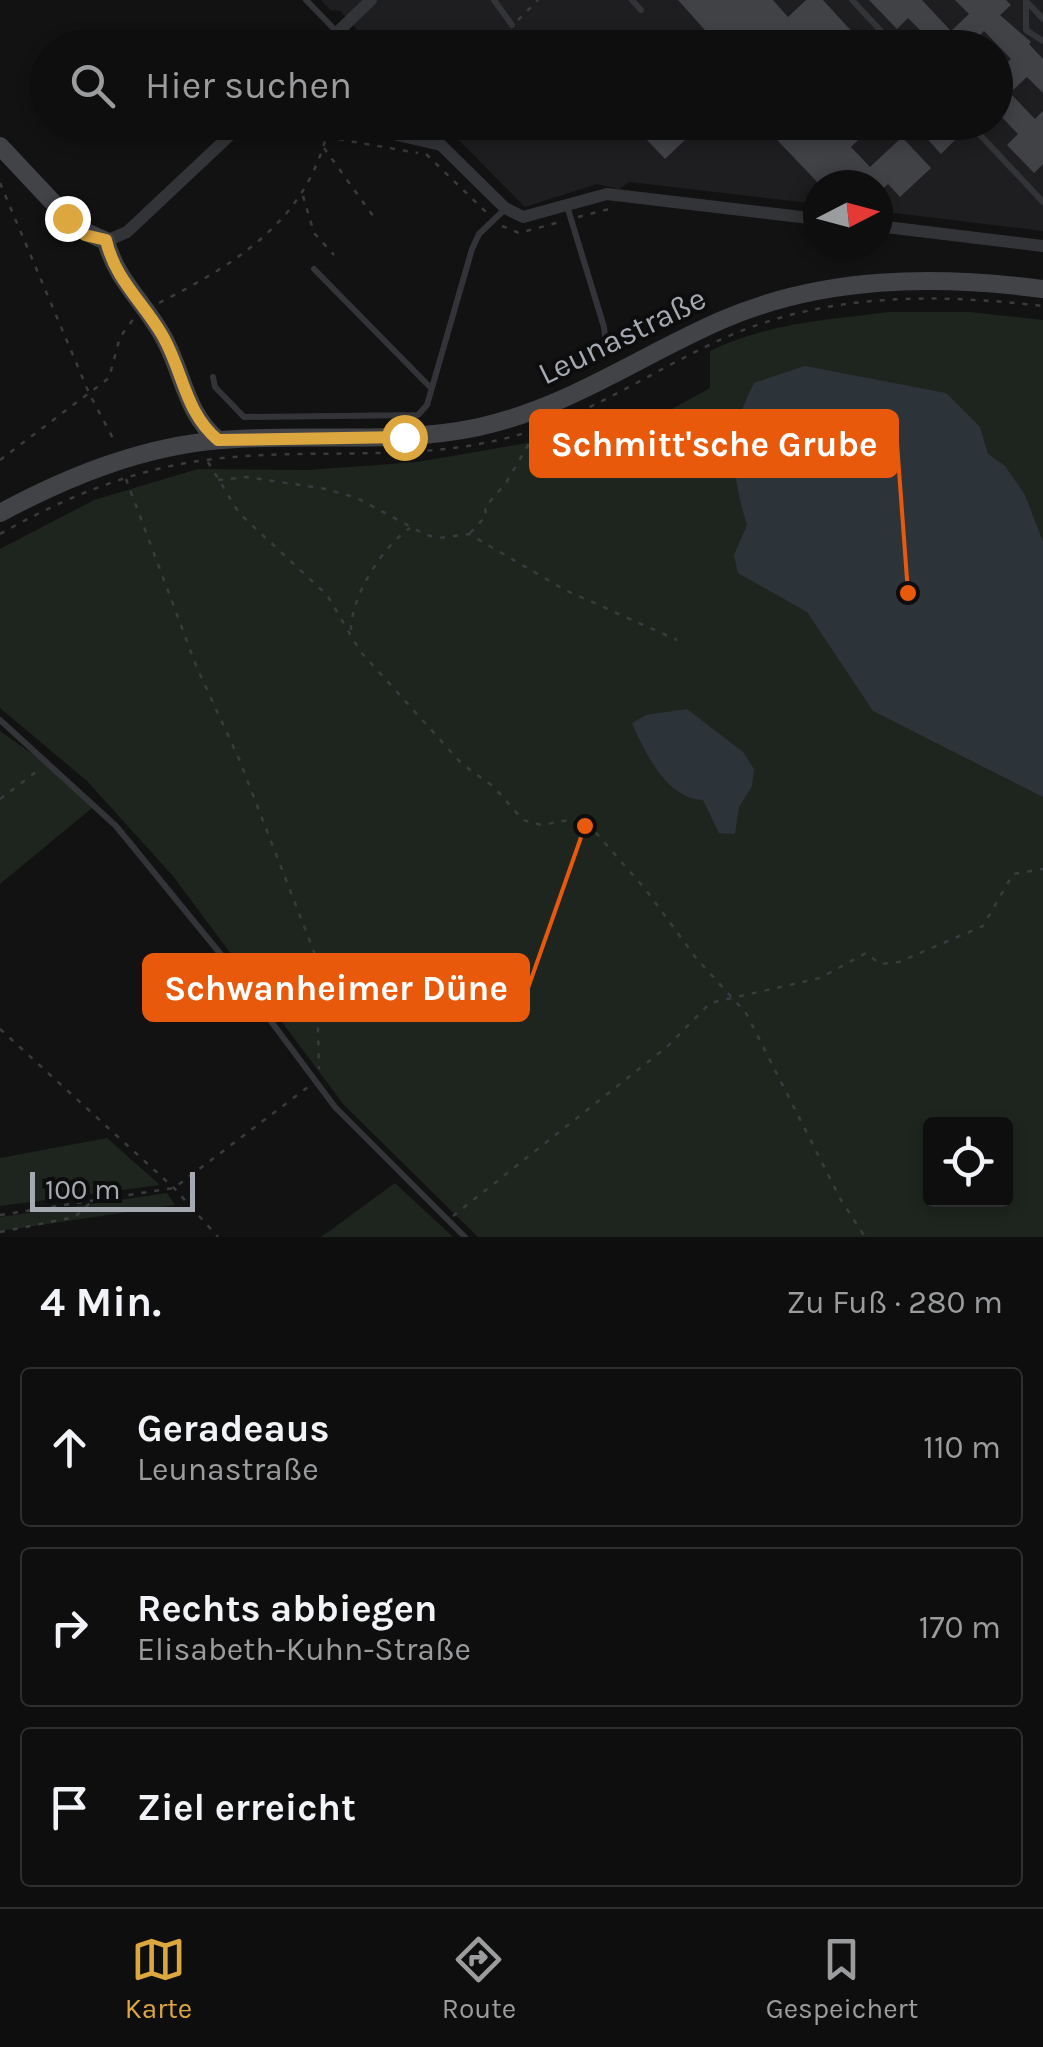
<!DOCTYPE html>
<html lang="de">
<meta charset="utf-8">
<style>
:root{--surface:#0e0e0e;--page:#171717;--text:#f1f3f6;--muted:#9b9c9e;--line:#2e2e2e;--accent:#dda73f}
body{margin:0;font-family:Karla,sans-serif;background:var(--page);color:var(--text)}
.controls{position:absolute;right:30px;bottom:30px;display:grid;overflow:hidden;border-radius:10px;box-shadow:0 5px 15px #0003}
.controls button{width:90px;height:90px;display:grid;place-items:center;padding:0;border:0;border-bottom:2px solid var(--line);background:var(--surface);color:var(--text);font:50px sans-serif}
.compass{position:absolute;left:803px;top:170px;width:90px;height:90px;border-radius:50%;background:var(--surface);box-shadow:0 5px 15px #0003;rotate:84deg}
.scale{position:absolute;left:30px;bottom:25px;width:165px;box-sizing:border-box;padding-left:10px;border:5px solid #a4a9b2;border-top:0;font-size:28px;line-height:35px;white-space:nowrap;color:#a4a9b2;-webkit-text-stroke:8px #0d0d0e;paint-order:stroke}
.stop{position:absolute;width:30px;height:30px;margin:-22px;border:8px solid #dda73f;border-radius:50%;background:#fff}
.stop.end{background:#dda73f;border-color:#fff;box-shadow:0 2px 10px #0008}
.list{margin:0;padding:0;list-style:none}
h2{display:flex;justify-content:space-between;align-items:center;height:130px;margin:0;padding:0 40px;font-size:42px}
h2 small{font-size:32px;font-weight:400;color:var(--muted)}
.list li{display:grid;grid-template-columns:65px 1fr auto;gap:30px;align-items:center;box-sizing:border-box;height:160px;margin:0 20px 20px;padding:0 20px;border:2px solid var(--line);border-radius:10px}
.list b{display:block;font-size:38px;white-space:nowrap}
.list p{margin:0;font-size:32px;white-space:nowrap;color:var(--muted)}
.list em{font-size:32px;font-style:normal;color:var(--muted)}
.icon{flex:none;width:55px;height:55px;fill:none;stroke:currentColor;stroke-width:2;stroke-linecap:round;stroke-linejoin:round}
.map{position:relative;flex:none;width:1043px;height:1237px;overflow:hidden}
.search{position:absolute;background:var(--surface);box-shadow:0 5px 15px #0003;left:30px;right:30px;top:30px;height:110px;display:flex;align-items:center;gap:25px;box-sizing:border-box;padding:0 35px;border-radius:55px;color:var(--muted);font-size:38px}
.sheet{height:670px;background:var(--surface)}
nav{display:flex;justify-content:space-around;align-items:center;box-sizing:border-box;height:140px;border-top:2px solid var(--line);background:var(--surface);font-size:28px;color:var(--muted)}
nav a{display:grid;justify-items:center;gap:5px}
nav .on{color:var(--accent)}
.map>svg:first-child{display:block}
</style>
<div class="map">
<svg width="1043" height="1237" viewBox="0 0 1043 1237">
<rect width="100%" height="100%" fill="#121213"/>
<path fill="#1e1e20" d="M 321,0 L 1043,0 L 1043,231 L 878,211 L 878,185 L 818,185 L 818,204 L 629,182 L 619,189 L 597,184 L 525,207 L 442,123 L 996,122 L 996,48 L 373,47 L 340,11 L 330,10 Z"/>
<path fill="#1e251f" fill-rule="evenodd" d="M 889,312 L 969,312 L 1043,320 L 1043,1237 L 478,1237 L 344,1105 L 173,876 L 87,781 L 0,708 L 0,549 L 94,500 L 198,469 L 308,470 L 417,462 L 544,440 L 578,421 L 605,446 L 710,388 L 710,351 C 766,323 828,320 889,312 ZM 930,1124 L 1006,1124 L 1006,1200 L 930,1200 Z
M 0,731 L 51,767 L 92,808 L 0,884 Z
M 107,1138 L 160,1185 L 0,1206 L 0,1158 Z
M 395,1183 L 453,1237 L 321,1237 Z
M 167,1193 L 175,1205 L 0,1231 L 0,1217 Z"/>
<path fill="#2c343a" d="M 805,366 L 946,393 L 980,427 L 988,454 L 1005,466 L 1025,495 L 1043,542 L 1043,797 L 873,711 L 807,612 L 738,573 L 734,555 L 747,525 C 731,472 727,434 754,383 Z
M 687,709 L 743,752 L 754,769 L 752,786 L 739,807 L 735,834 L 719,833 L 703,800 C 667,799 645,753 632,723 L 646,715 Z"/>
<path fill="#414246" d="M 678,0 L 773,0 L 788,17 L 806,0 L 823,0 L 867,48 L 721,48 Z
M 869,0 L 922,0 L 951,31 L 969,14 L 955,0 L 1006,0 L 1011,5 L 1000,15 L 1031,42 L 1029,44 L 1043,59 L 1043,93 L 1027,77 L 1010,93 L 1035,119 L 1043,111 L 1043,164 L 1034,173 L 1007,145 L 1018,134 L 996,111 L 996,74 L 1011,59 L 984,31 L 968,48 L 912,48 L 925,35 L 908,18 L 897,29 Z
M 630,122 L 704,122 L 665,159 Z
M 760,122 L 806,122 L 823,140 L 842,122 L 877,122 L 851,147 L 870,167 L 902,137 L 931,168 L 900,197 L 888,184 L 878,193 L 878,185 L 851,185 L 844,177 L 835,185 L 820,185 Z
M 912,122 L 947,122 L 959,136 L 941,154 Z"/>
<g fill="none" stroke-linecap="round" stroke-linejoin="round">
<path stroke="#393b3e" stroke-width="2.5" stroke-dasharray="5 8" stroke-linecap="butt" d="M 518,20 L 538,0
M 326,137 L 418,153
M 324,148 L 376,220
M 426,154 L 488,214
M 0,183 L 89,393 L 116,444
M 303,196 L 314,233 L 334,255
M 578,217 L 613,208
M 502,226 L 519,233 L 560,222
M 159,303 C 239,262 309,219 329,125
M 0,460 L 109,378 L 120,337 L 135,317
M 208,462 L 239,513 L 327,595 L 360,651 L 462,764 L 494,787 L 523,820 L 542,825 L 574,819 L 590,826 L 646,890 L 696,958 L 746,1013 L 841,1200 L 865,1237
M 126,479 L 197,668 L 239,759 L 316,957 L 319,1069
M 218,480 L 247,477 L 326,489 L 357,498 L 426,535 L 439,538 L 469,534 L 565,590 L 677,640
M 470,533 L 486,516 L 485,507 L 506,483 L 537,430
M 0,534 C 63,498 134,469 206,460 C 303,447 399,462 494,441 C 579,423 645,374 722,339 C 824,293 934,293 1043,306
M 351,630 C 351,596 383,546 410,528
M 0,799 L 40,769
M 0,1029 L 174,1188 L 218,1237
M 0,1215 L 174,1188 L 308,1087
M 453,1216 L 668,1046 L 710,1003 L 820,978 L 866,953 L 880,964 L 899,962 L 983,926 L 1013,874 L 1043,869
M 0,1232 L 75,1217 L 92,1201"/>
<path stroke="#333437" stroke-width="6" d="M 306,0 L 337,32
M 494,0 L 512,25
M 632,0 L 641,10
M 852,0 L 897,48
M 1026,1 L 1026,30 L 1043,41
M 1027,2 L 1043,19
M 968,122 L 1043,202
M 567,206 L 604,327 L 607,353
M 314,269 L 430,387
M 213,377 L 215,387 L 244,417 L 418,415 L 427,405 L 472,249 L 479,234 L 504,210
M 0,720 L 116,826 L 223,957 L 335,1107 L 465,1237"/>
<path stroke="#333437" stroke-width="12" d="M 321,48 L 371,0
M 341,122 L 441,145 L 505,208 L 523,217 L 607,194 L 818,219
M 878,226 L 1043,246
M 106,241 L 127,232 L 244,122"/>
<path stroke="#414347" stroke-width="18" d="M 0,146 L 77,228 L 106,241 C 116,279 142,300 161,333 C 183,369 184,412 218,440
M 0,513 C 69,476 143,446 222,440 C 308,433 395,445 479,427 C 569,407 639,356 722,320 C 823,276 935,275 1043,289"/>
</g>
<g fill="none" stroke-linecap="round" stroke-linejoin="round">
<path stroke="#dda73f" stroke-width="12" d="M 67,218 L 85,235 L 106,240 C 115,279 141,300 161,333 C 183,369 184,412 218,440 L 404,437"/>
</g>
<g text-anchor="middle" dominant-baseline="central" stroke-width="8" stroke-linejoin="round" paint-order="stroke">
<g font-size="32" fill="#a4a9b2" stroke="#0d0d0e">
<text transform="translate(622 336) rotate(-26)">Leunastraße</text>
</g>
</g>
<path fill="none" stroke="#e8590c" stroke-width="4" d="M908 593L897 443M585 826L528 988"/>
<g fill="#e8590c" stroke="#0d0d0e" stroke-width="4">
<circle cx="908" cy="593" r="10"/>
<circle cx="585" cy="826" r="10"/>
</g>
<g fill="#e8590c" stroke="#e8590c" stroke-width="4">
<rect x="531" y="411" width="366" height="65" rx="10"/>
<rect x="144" y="955" width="384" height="65" rx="10"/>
</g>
<g font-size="35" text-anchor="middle" font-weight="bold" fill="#fff">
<text x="714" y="456">Schmitt'sche Grube</text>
<text x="336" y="1000">Schwanheimer Düne</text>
</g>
</svg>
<div class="controls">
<button><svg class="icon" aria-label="locate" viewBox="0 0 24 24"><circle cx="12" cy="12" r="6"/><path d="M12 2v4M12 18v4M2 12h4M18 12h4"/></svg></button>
</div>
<svg class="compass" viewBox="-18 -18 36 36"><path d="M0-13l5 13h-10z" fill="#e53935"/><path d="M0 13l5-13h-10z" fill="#9b9c9e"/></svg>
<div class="scale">100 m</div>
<div class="stop" style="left:404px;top:437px"></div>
<div class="stop end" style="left:67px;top:218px"></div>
<div class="search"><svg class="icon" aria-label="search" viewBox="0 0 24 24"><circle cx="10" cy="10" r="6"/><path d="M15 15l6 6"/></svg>Hier suchen</div>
</div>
<section class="sheet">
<h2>4 Min.<small>Zu Fuß · 280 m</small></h2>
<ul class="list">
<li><svg class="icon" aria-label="ahead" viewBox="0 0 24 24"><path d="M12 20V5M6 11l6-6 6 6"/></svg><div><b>Geradeaus</b><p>Leunastraße</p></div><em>110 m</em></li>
<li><svg class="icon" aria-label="right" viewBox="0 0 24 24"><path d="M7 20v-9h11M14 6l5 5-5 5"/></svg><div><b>Rechts abbiegen</b><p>Elisabeth-Kuhn-Straße</p></div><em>170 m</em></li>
<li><svg class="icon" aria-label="arrive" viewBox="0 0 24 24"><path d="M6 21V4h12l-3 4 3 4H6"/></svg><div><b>Ziel erreicht</b></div></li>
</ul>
</section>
<nav>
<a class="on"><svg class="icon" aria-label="map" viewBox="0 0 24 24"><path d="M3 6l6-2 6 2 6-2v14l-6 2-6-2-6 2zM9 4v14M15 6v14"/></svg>Karte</a>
<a><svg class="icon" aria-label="directions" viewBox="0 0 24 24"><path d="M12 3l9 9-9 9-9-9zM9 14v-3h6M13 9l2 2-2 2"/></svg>Route</a>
<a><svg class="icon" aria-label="saved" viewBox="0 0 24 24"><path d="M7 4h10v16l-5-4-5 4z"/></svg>Gespeichert</a>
</nav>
